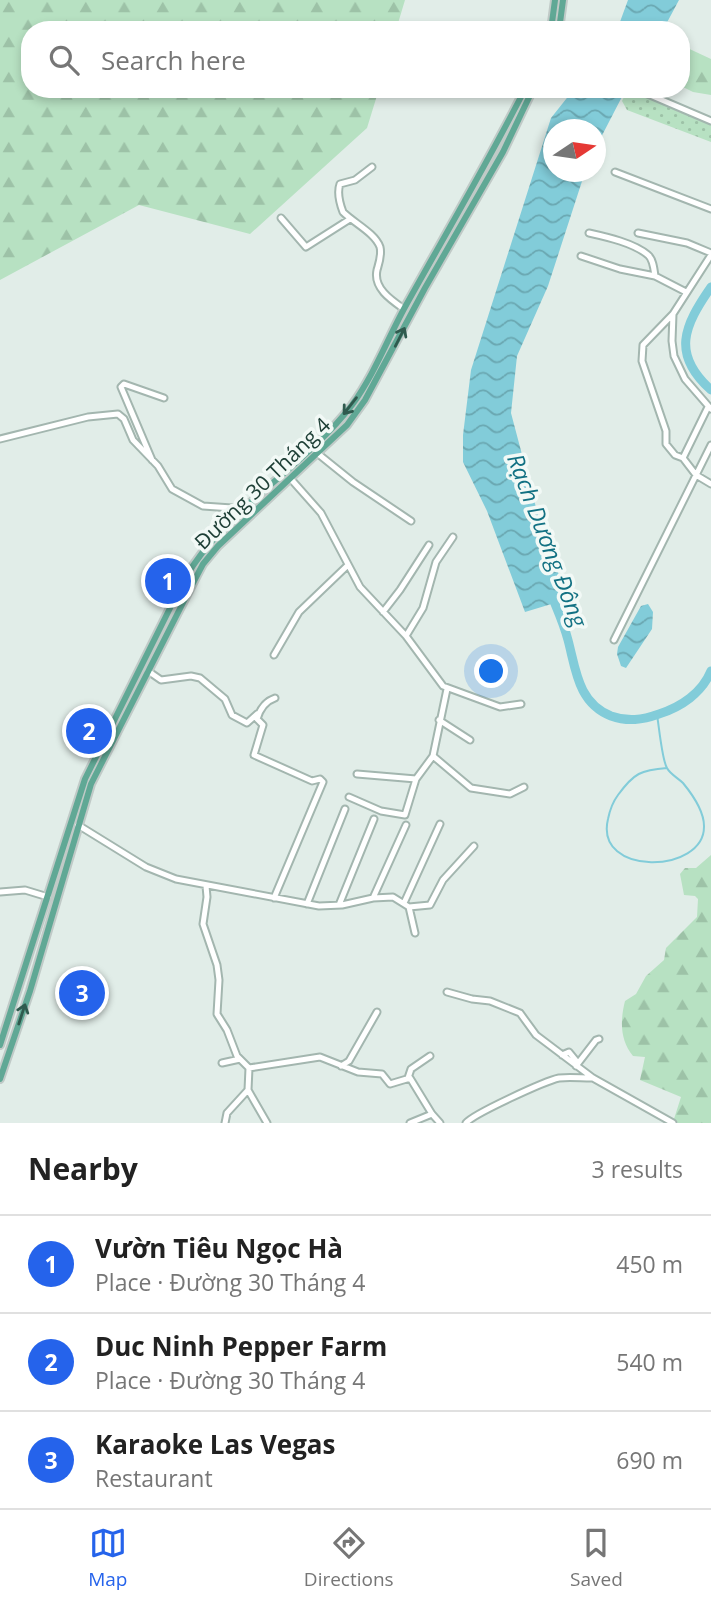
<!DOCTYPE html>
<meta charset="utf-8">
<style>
:root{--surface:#fff;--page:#f2f2f2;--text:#222;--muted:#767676;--line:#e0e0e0;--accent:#2563eb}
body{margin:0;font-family:"Open Sans",sans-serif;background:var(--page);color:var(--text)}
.compass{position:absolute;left:543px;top:119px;width:63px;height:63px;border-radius:50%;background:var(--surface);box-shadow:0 4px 10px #0003;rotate:77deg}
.you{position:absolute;left:492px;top:672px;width:24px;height:24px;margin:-18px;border:5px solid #fff;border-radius:50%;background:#1a73e8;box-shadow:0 0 0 10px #1a73e833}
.badge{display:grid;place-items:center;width:46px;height:46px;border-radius:50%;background:var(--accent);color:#fff;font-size:23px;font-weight:700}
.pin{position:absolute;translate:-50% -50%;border:4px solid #fff;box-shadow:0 2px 7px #0006}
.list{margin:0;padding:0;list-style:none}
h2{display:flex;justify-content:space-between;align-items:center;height:91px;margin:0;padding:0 28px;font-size:30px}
h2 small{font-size:23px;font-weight:400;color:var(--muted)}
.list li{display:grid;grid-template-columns:46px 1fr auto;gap:21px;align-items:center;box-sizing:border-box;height:98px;padding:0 28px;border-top:2px solid var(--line)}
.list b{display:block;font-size:26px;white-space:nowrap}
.list p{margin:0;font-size:23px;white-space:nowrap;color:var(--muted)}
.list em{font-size:23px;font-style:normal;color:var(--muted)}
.icon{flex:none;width:38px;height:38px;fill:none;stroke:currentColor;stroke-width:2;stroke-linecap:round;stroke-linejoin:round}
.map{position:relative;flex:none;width:711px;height:1123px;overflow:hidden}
.search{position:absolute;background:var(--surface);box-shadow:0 4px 10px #0003;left:21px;right:21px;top:21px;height:77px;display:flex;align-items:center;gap:18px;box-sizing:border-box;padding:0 24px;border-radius:28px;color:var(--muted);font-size:26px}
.sheet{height:385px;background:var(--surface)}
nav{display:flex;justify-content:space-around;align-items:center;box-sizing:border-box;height:98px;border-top:2px solid var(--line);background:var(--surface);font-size:19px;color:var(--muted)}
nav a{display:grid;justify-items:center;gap:4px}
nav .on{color:var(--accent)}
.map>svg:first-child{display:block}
</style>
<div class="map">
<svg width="711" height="1123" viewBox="0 0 711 1123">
<defs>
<pattern id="grass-dots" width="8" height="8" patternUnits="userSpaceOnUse" patternTransform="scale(1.75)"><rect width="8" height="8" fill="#b7e1c2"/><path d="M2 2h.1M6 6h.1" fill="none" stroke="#9dc2a7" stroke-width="1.8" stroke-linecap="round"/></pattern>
<pattern id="forest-firs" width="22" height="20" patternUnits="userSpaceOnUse" patternTransform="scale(1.75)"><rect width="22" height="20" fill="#b7e1c2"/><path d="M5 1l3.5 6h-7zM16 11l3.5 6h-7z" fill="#9dc2a7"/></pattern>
<pattern id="water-waves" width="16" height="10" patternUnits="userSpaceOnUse" patternTransform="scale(1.75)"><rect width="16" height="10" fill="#82ccd9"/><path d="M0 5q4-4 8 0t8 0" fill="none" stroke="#6aa7b1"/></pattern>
</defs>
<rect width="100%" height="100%" fill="#e1ede8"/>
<path fill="url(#grass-dots)" d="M 631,89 L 711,122 L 711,142 L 627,110 L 622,101 L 627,91 Z"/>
<path fill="url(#forest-firs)" d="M 0,0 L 405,0 L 396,30 L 30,30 L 30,89 L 379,89 L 367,128 L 250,234 L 139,205 L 0,280 Z
M 681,45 L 711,59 L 711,95 L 693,92 L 681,86 Z
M 711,855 L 711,1123 L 678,1123 L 674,1119 L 681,1097 L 640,1080 L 645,1057 L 633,1056 C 620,1040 620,1021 625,1001 L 636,994 L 646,976 L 664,960 L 666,948 L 697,917 L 698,899 L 695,896 L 684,895 L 680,874 L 685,868 L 696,868 Z"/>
<path fill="url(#water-waves)" d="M 628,0 L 679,0 L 663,30 L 617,30 Z
M 574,89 L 626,89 L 596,147 L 596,130 L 554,130 L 554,172 L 585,172 L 548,286 L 517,356 L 511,413 L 542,530 L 568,599 L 525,612 L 487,511 L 463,462 L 463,435 L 471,370 L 551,118 Z
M 648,604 L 653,612 L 652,629 L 626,668 L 621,666 L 617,654 L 618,647 L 641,606 Z"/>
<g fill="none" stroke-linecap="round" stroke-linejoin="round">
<path stroke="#82ccd9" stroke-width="2" d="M 657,715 C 659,726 662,760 667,768 C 670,774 678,778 683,783 C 692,794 704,812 704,826 C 705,874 594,877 608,819 C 610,809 612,803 618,795 C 634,773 641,770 667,768"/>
<path stroke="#82ccd9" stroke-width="9" d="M 711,287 C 684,326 671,354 711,390
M 551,594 C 557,609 564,624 568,640 C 576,670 578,703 611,716 C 628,722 642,720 659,714 C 681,707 702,693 711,671"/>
<g stroke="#a3b6af" stroke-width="9">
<path id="minor" d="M 636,89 L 711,121
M 372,167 L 355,180 L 340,184 C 337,192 340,204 343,212 C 354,223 375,233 380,247 C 382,255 379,263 377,270 C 373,288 391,300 404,309
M 615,172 L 711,209
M 281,218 L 306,247 L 350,219
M 589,233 C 607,237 634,243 648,255 C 653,259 654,269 655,276
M 638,233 L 687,243 L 711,253
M 711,255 L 673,314 L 672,341 L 674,356 L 685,379 L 711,409
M 581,256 L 620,269 L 655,276 L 686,292
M 673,314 L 643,345 L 642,361 L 666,431 L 666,444 L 675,455 L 683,458 L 696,475 L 711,484
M 0,439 L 88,417 L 118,414 L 124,419 L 133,440 L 158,466 L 172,489 L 203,506 L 232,508 L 240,514
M 317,453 L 353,482 L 411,521
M 683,458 L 708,407
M 152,460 L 121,387 L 124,384 L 164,398
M 290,478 L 321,513 L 360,587 L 406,636 L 443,686 L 500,707 L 521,704
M 383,612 L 400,590 L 429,545
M 406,636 L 423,608 L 436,562 L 453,537
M 614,640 L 711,445
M 274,655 L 299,612 L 348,565
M 148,671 L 161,680 L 191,676 L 200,678 L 225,699 L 232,715 L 247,723 L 257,714
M 439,720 L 470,740
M 433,756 L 471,788 L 510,794 L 524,787
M 357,774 L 416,779
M 349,797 L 381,811 L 405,815 L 416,779 L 433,756 L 447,689
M 78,825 L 146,867 L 176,879 L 319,906 L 342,905 L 373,898 L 393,897 L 409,907 L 430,905 L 443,880 L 474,846
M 206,886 L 207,897 L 203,924 L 217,965 L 219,980 L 217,1014 L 227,1030 L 237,1056 L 249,1068 L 248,1090 L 267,1123
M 0,892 L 25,890 L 48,897
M 274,898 L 323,782 L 320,779 L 312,781 L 254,755 L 263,725 L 257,719 C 260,709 266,701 275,698
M 373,898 L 406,825
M 404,903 L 440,824
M 307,904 L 345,809
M 339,905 L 374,819
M 409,907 L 415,933
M 447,992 L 472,999 L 490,1001 L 520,1013 L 536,1035 L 593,1078 L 673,1123
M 562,1055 L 569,1052 L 578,1063
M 222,1063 L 240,1059
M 341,1066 L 349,1061 L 377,1012
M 576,1066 L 596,1040 L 599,1039
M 249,1068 L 320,1057 L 358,1072 L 382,1074 L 390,1084 L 410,1078 L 432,1114 L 440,1123
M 408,1078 L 411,1069 L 430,1056
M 225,1123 L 227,1113 L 248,1090
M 410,1123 L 432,1114
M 466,1123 C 473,1114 545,1081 559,1078 C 569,1077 581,1078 591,1078"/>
</g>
<g stroke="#c0cac7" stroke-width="10">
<path id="major" d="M 551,30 L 555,0
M 559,30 L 563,0
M 0,1045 L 85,779 L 184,580 C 224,509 302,470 352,405 C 374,375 387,340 405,307 C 445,235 487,164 525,89
M 0,1079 L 30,991 L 91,784 L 192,585 L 203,564 L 218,546 L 347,425 L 365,400 L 425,288 L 503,152 L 533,89"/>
</g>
<use href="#minor" stroke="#fff" stroke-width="5"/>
<use href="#major" stroke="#60a895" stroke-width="6"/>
</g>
<defs><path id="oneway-shaft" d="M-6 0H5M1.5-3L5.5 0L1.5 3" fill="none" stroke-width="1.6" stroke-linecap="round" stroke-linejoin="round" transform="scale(1.75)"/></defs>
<g stroke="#2f5a4e">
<use href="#oneway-shaft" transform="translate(400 337) rotate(-63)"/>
<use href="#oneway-shaft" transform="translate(350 406) rotate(128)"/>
<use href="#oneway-shaft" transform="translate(22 1014) rotate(-72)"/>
</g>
<g text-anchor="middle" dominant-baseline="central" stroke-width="7" stroke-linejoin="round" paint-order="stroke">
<g font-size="21" fill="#1f4037" stroke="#f2f9f6">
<text transform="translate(262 483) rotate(-44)">Đường 30 Tháng 4</text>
</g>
<g font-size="23" font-style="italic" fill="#127183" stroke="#f2f9f6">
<text transform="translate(548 540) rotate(69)">Rạch Dương Đông</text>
</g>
</g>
</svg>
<svg class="compass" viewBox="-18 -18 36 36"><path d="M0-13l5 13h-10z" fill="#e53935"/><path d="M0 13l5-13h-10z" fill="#767676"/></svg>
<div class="you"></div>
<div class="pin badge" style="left:168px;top:581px">1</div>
<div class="pin badge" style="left:89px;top:731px">2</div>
<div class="pin badge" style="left:82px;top:993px">3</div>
<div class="search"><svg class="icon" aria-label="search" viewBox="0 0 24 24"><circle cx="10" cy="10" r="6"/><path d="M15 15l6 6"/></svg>Search here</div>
</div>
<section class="sheet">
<h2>Nearby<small>3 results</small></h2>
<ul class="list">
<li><span class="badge">1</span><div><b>Vườn Tiêu Ngọc Hà</b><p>Place · Đường 30 Tháng 4</p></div><em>450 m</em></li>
<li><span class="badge">2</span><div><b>Duc Ninh Pepper Farm</b><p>Place · Đường 30 Tháng 4</p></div><em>540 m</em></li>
<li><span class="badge">3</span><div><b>Karaoke Las Vegas</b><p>Restaurant</p></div><em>690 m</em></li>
</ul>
</section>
<nav>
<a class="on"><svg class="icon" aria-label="map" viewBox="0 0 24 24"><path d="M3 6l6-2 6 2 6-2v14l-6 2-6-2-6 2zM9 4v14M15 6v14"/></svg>Map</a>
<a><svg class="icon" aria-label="directions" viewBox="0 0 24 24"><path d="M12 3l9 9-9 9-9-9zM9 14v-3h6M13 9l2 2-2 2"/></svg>Directions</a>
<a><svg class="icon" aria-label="saved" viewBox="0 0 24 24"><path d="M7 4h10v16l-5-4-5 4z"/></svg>Saved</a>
</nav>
